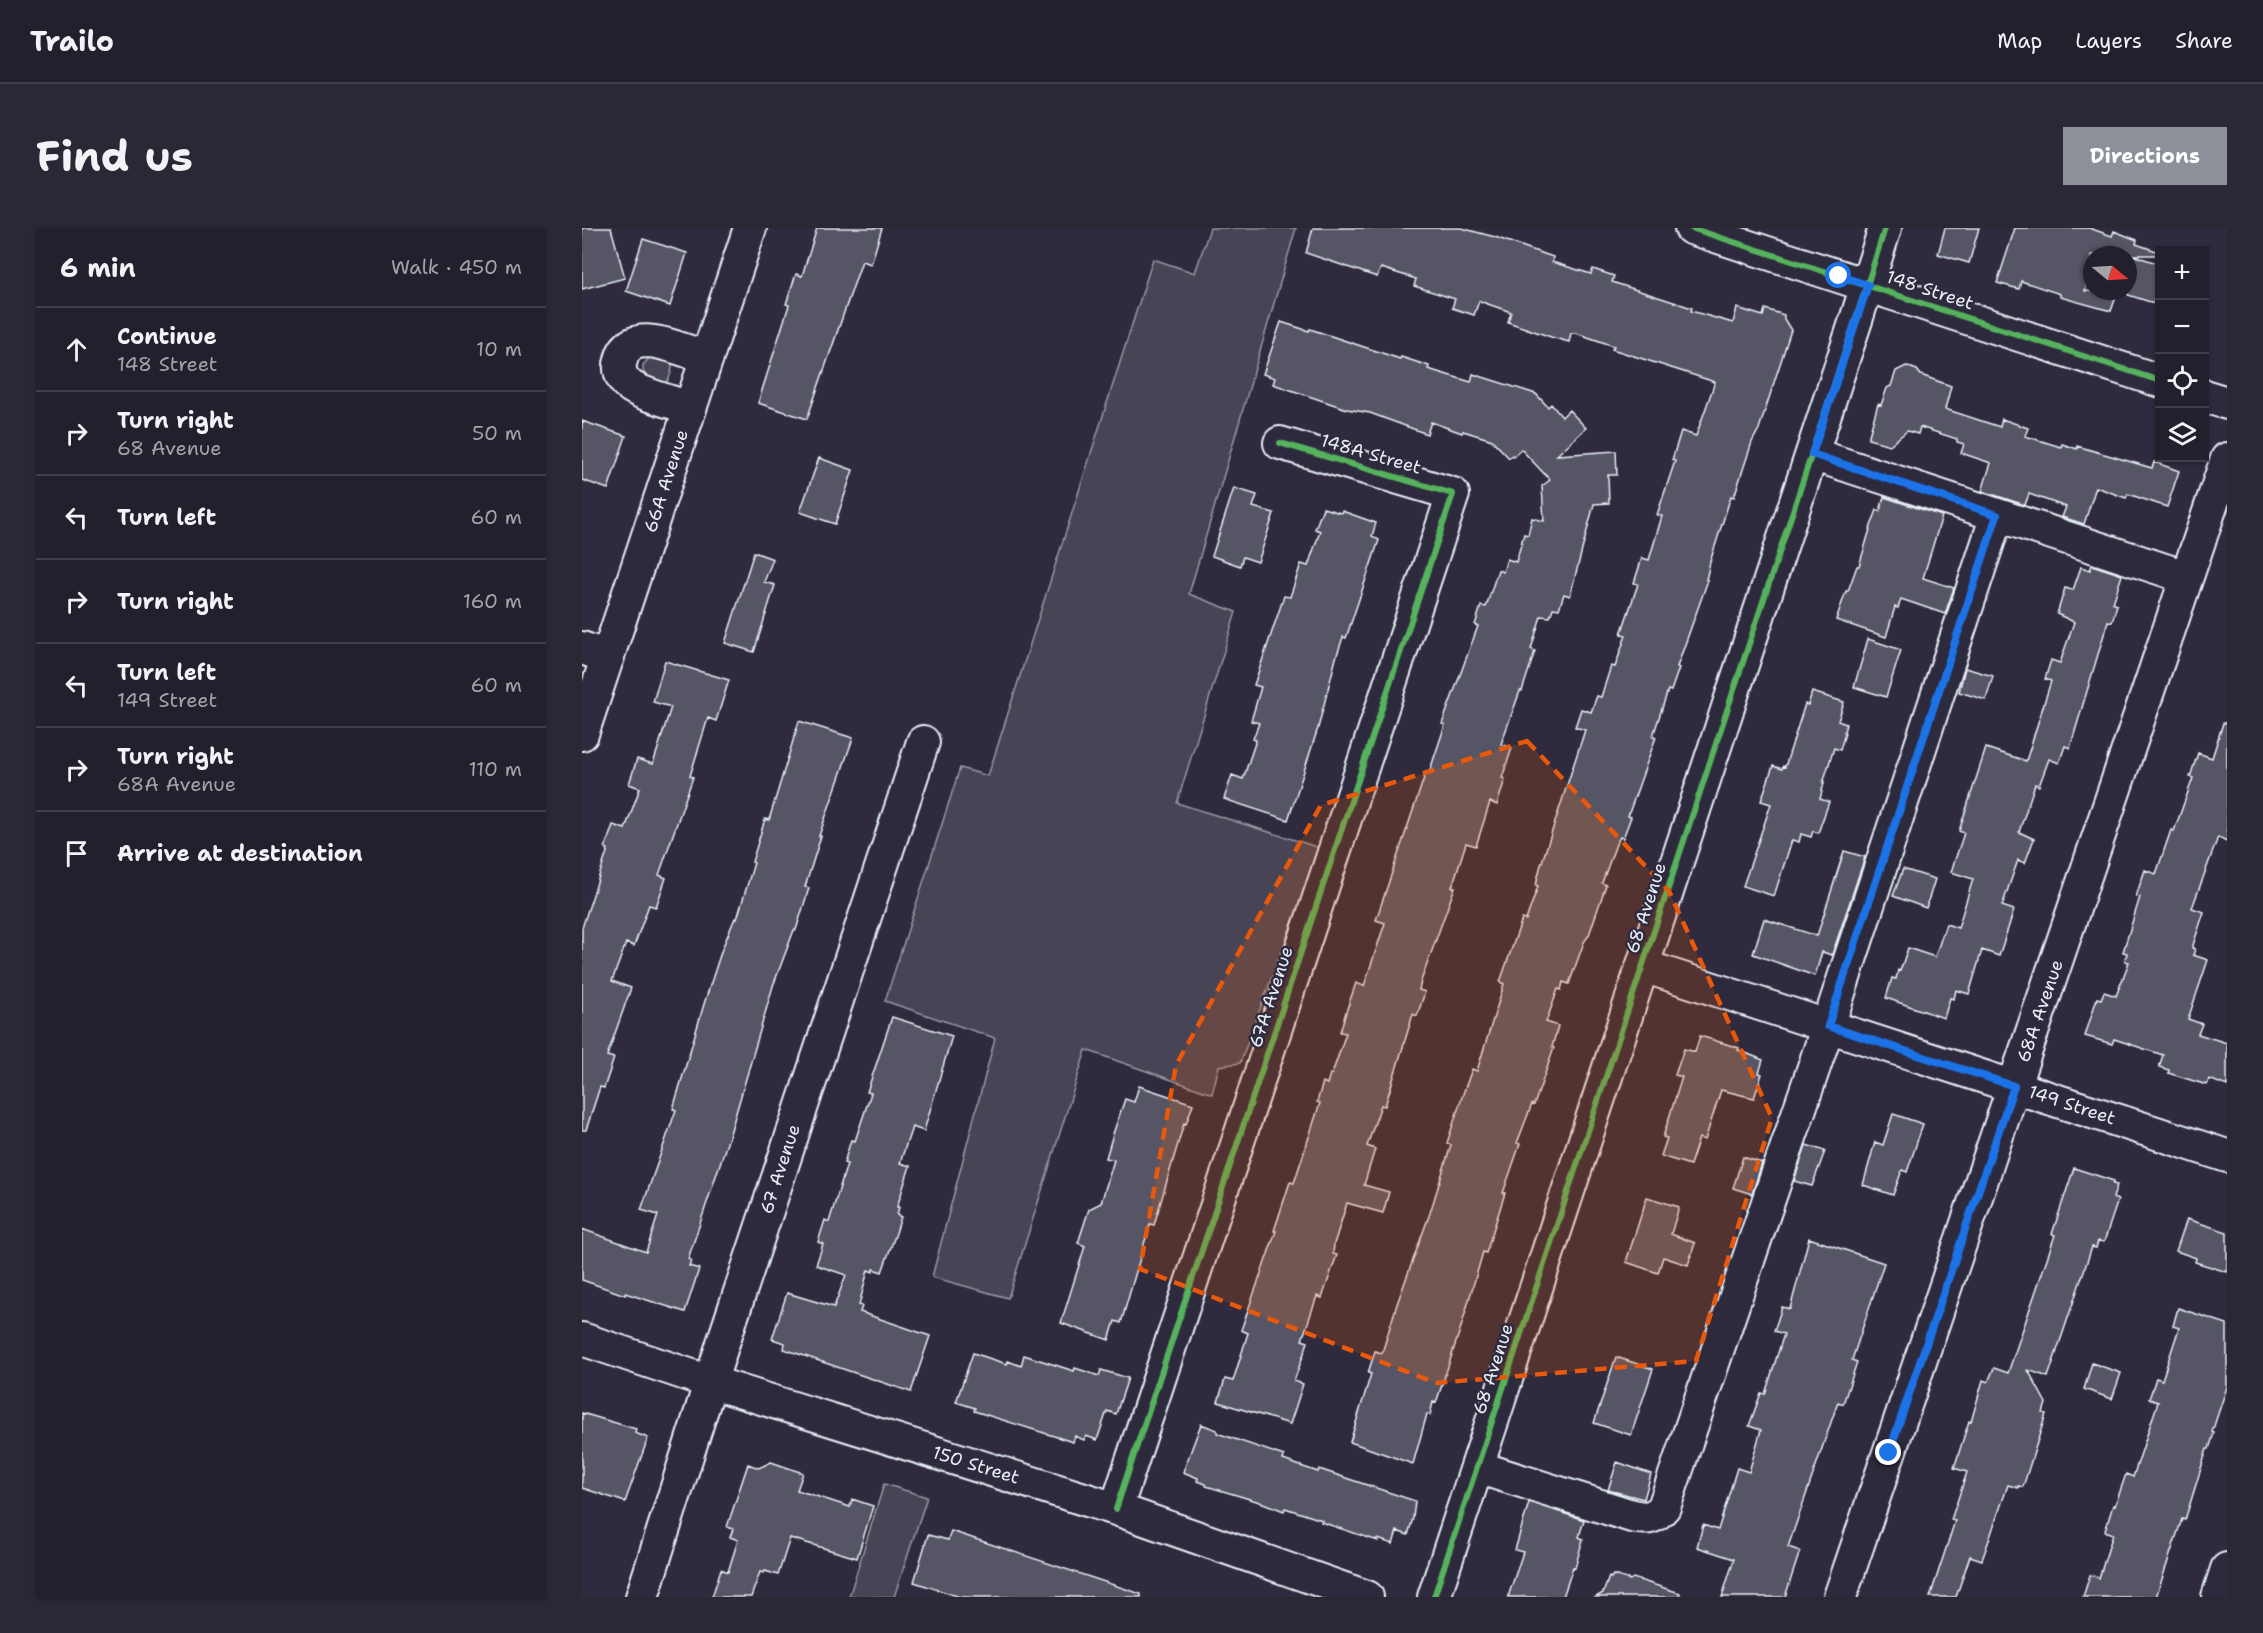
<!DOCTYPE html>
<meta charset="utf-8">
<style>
:root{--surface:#23202e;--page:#2b2836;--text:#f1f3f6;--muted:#a3a3aa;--line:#403e4a;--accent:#8c9099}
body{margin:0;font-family:"Shantell Sans",sans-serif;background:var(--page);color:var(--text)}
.controls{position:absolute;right:18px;top:18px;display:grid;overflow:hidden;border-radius:0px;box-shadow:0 2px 4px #0004}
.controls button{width:54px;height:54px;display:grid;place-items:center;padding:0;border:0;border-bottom:2px solid var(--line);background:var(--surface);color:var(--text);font:30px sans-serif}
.compass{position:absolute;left:1501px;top:18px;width:54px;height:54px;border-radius:50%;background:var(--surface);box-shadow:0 2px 4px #0004;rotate:108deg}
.stop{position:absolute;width:18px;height:18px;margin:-14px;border:4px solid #1a73e8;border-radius:50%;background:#fff}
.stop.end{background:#1a73e8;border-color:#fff;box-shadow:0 2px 6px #0008}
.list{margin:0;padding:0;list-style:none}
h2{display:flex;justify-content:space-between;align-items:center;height:78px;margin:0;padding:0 24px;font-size:26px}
h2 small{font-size:20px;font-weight:400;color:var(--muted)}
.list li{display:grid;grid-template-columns:39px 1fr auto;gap:18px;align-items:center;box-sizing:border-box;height:84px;padding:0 24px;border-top:2px solid var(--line)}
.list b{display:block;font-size:22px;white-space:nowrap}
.list p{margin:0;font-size:20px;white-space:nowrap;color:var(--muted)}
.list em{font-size:20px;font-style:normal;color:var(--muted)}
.icon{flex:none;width:33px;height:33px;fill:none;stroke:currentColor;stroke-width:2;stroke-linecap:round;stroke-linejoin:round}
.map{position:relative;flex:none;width:1645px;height:1369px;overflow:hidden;border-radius:0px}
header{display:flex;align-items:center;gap:36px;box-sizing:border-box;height:84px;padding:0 30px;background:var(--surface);border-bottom:2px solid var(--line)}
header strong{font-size:28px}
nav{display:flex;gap:33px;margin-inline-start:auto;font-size:21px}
.intro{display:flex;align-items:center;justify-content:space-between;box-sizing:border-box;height:144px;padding:0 36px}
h1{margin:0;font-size:42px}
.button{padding:15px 27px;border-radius:0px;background:var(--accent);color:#fff;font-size:21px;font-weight:700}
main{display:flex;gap:36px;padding:0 36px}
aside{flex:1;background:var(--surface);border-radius:0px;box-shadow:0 2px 4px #0004}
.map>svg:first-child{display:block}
</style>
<header>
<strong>Trailo</strong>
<nav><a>Map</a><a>Layers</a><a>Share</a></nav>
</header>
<div class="intro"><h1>Find us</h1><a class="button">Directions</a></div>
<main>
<aside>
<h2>6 min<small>Walk · 450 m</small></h2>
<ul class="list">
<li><svg class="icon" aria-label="ahead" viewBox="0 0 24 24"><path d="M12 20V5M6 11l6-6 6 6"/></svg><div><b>Continue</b><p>148 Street</p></div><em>10 m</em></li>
<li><svg class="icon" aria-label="right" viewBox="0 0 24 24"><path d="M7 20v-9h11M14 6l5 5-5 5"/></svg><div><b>Turn right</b><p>68 Avenue</p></div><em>50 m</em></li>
<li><svg class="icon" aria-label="left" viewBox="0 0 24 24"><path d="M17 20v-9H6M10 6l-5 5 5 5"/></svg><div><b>Turn left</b></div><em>60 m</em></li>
<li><svg class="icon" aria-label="right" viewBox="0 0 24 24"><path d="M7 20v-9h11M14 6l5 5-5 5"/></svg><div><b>Turn right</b></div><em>160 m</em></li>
<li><svg class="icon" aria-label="left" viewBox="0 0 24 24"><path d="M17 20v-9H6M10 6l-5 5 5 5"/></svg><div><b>Turn left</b><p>149 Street</p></div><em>60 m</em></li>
<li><svg class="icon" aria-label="right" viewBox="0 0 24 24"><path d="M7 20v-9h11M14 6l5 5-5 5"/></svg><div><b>Turn right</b><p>68A Avenue</p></div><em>110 m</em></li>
<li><svg class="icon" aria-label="arrive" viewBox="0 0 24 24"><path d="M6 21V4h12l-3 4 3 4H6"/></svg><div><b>Arrive at destination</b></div></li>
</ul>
</aside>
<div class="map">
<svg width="1645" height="1369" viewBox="0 0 1645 1369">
<rect width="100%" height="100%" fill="#2f2a3d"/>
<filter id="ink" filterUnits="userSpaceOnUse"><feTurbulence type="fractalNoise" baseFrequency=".0167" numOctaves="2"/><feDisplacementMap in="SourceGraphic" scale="12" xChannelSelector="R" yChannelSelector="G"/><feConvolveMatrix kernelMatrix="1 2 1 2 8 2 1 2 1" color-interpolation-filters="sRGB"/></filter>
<g filter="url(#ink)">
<path fill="#464455" stroke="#979aa6" stroke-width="1.5" d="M 628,0 L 714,0 L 607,366 L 654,384 L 595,575 L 738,620 L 658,835 L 637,838 L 630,866 L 504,822 L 426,1070 L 350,1049 L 413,810 L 303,773 L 378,540 L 406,548 L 571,31 L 613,45 Z
M 70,127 L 89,132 C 92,139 88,153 81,157 C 70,152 60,151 61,137 Z
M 302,1256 L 345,1269 L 312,1369 L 267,1369 Z"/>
<path fill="#575565" stroke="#e8f1f8" stroke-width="1.5" d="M 0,0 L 29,0 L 43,50 L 0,61 Z
M 235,0 L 300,0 L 289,36 L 280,33 L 225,191 L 176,175 L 207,77 L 204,76 L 214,46 L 220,48 Z
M 731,0 L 879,0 L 913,9 L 971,29 L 970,34 L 1009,46 L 1011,41 L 1032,48 L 1030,54 L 1110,80 L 1109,83 L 1151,95 L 1155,80 L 1181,88 L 1183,81 L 1202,87 L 1202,91 L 1209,102 L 1177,201 L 1170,214 L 1152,269 L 1149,268 L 1128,334 L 1124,352 L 1126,352 L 1095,439 L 1097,440 L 1089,463 L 1086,462 L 1071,508 L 1074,509 L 1046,588 L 1049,589 L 1041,610 L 1038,609 L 1034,616 L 1020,655 L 1024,657 L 1007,707 L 1002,714 L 987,756 L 981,754 L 979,762 L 976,761 L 964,794 L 976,798 L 970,819 L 972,820 L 952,877 L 950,876 L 935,915 L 938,916 L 921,965 L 923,965 L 904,1025 L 901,1024 L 880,1096 L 854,1175 L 851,1174 L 848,1187 L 845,1186 L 831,1236 L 768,1214 L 789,1146 L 786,1145 L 793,1123 L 800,1125 L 815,1076 L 848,985 L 869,917 L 865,915 L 881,866 L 890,841 L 895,843 L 922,756 L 918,754 L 940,691 L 944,692 L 956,658 L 954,657 L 958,640 L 1003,502 L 993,499 L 999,481 L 1009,484 L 1015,468 L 1019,469 L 1029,438 L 1033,439 L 1044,407 L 1039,406 L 1056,356 L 1052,355 L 1060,330 L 1067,332 L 1080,288 L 1075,287 L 1093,233 L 1090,232 L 1099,203 L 1114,208 L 1133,154 L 1030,121 L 1032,118 L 994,105 L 989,105 L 987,114 L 969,109 L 926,94 L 929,84 L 897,73 L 892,87 L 870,80 L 873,71 L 832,58 L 834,51 L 799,40 L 795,49 L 724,25 Z
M 1363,0 L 1397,0 L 1387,35 L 1356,26 Z
M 1433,0 L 1507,0 L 1530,8 L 1532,3 L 1555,12 L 1554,16 L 1577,24 L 1577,27 L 1550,27 L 1578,36 L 1578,77 L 1546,67 L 1546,27 L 1510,27 L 1510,41 L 1503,63 L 1536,63 L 1529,83 L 1478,69 L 1478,66 L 1439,53 L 1437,61 L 1415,55 Z
M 61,11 L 105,25 L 88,78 L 44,63 Z
M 699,94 L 727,103 L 728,101 L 818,131 L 819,129 L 847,138 L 846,141 L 889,154 L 891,146 L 954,166 L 966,179 L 969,176 L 980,189 L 987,182 L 1004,200 L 975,227 L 1034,223 L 1035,247 L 1026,247 L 1027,275 L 1012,276 L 988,368 L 982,366 L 977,381 L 971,380 L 968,389 L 959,388 L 949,421 L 953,423 L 940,463 L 938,463 L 919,516 L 930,520 L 920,550 L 923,551 L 915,577 L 908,574 L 894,618 L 884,615 L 870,659 L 873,659 L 839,753 L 837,762 L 843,764 L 835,788 L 831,786 L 803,878 L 799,877 L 785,918 L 793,921 L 782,957 L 807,964 L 801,985 L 765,975 L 752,1016 L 751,1026 L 755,1027 L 751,1038 L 740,1070 L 735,1068 L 720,1112 L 726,1114 L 712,1153 L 721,1156 L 708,1196 L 636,1174 L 643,1151 L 651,1153 L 666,1105 L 659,1102 L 694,1003 L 692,1003 L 708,954 L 712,955 L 738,875 L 735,874 L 741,854 L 745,856 L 748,846 L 750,846 L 764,805 L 758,804 L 764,784 L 774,755 L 782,758 L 803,695 L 794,692 L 844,544 L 847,545 L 863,497 L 860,496 L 896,398 L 893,397 L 899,378 L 904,379 L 916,342 L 921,344 L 925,331 L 934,334 L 942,306 L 946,307 L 950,290 L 962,293 L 960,258 L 968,252 L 939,221 L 931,229 L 930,227 L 927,230 L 910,212 L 881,203 L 880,205 L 849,194 L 845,206 L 788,185 L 765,181 L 691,156 L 693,150 L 681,146 Z
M 1324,138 L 1335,142 L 1339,147 L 1369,158 L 1363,181 L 1418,199 L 1420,191 L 1446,200 L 1443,208 L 1479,219 L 1480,216 L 1495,221 L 1495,218 L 1570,240 L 1572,234 L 1597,243 L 1585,279 L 1546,266 L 1544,270 L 1514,259 L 1502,296 L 1480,289 L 1484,279 L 1447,266 L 1443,277 L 1400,263 L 1409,235 L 1379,225 L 1382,216 L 1375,214 L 1375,211 L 1338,199 L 1336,206 L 1325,203 L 1308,217 L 1286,211 L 1296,176 L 1299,177 L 1305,160 L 1309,158 L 1314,143 Z
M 0,193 L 44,208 L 26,261 L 0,252 Z
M 237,230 L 271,242 L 253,296 L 218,284 Z
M 652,260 L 675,267 L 671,279 L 692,285 L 676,334 L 661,329 L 658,338 L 630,328 Z
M 1302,269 L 1360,288 L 1341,350 L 1372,360 L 1363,386 L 1319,371 L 1316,380 L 1313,379 L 1304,409 L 1254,392 L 1264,363 L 1266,363 L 1275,338 L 1277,338 L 1289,298 L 1295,282 L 1298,283 Z
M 741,280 L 759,285 L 760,283 L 794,295 L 790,308 L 797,312 L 764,410 L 761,409 L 754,430 L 736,500 L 706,592 L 642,571 L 650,547 L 661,551 L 674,512 L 671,511 L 677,495 L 669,493 L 679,459 L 672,457 L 702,368 L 708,369 L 719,336 L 726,338 L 738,303 L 733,301 Z
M 172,324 L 191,331 L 182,354 L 193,357 L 172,424 L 143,415 Z
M 1510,337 L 1540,347 L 1531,375 L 1535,377 L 1530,394 L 1526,393 L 1488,520 L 1483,518 L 1477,535 L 1467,531 L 1457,558 L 1453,556 L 1437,604 L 1452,611 L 1443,635 L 1436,632 L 1420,678 L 1432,682 L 1417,728 L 1400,722 L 1387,766 L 1374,762 L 1372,771 L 1368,770 L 1362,790 L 1304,770 L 1310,750 L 1314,751 L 1316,742 L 1318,743 L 1326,720 L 1353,729 L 1364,696 L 1376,700 L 1391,651 L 1369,644 L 1382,605 L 1377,603 L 1404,520 L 1444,533 L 1469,453 L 1463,451 L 1469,432 L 1478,435 L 1492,394 L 1475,386 L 1483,360 L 1491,362 L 1499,339 L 1508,342 Z
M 1286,411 L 1319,422 L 1304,469 L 1272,459 Z
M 83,433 L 147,452 L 134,493 L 126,490 L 108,548 L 111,549 L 77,647 L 84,650 L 74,679 L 67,677 L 52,718 L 44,715 L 30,753 L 49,760 L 25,828 L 32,830 L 22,860 L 18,859 L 4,902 L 0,902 L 0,700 L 26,621 L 23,620 L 31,597 L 43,601 L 58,560 L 47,556 L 55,531 L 71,536 L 89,479 L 71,474 Z
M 1383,440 L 1411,448 L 1404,472 L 1377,464 Z
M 1230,464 L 1262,474 L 1256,493 L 1264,496 L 1262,504 L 1263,505 L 1258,522 L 1252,520 L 1241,555 L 1242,555 L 1238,571 L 1247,574 L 1236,605 L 1231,603 L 1229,609 L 1219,606 L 1217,614 L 1210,612 L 1192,668 L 1161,658 L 1189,576 L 1179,573 L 1191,538 L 1200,541 L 1201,538 L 1203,539 L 1223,476 L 1226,477 Z
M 217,493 L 271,510 L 237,608 L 239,608 L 223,659 L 227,660 L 214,702 L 212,702 L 191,758 L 147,909 L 106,1031 L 109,1032 L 107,1038 L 117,1041 L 103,1084 L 43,1065 L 43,1067 L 0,1052 L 0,1001 L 64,1024 L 76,987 L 59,982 L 94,882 L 91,881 L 122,776 L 140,721 L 153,690 L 155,691 L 172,635 L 170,634 L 183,591 L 187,592 Z
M 1641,495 L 1645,495 L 1645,613 L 1636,609 L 1610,680 L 1622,684 L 1610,720 L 1613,721 L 1611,727 L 1626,732 L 1606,791 L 1620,796 L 1616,806 L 1645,815 L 1645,858 L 1627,851 L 1625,857 L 1586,845 L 1587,842 L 1577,839 L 1581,827 L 1532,811 L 1530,816 L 1503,808 L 1515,770 L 1519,771 L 1522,764 L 1534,768 L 1547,734 L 1543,733 L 1545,725 L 1541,724 L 1558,669 L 1554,668 L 1563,642 L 1574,646 L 1589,602 L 1592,603 L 1611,550 L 1608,549 L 1616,525 L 1630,530 Z
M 1262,623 L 1283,629 L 1250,727 L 1240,724 L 1233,748 L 1171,726 L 1182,691 L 1235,708 Z
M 1321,641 L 1353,651 L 1344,680 L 1311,668 Z
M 310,789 L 370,808 L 342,903 L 330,899 L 318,935 L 328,938 L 315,979 L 317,979 L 315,987 L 319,989 L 314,1005 L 300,1044 L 291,1041 L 291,1044 L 286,1042 L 277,1077 L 280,1078 L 278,1084 L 348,1108 L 329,1164 L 202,1121 L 203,1115 L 190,1111 L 205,1065 L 252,1079 L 264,1047 L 234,1037 L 241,1016 L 236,1014 L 243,992 L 247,994 L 265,936 L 262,935 L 269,912 L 273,913 L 289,865 L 285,864 Z
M 1118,808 L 1157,820 L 1156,822 L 1181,832 L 1177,845 L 1180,846 L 1172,870 L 1139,862 L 1123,912 L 1117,910 L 1108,937 L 1079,928 L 1085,910 L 1081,909 L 1100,849 L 1093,847 L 1102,821 L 1113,824 Z
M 557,858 L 611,876 L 604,896 L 602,895 L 572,997 L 568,996 L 539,1095 L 533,1093 L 527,1112 L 479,1095 L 503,1018 L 496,1015 L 507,981 L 519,975 L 532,932 L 524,930 L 531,906 L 543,871 L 552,874 Z
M 1311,886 L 1341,896 L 1325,944 L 1320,942 L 1311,967 L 1281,957 L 1293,914 L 1301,917 Z
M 1224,917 L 1243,923 L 1230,958 L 1212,953 Z
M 1161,929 L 1180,935 L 1170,966 L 1151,960 Z
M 1492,940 L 1532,953 L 1531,956 L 1535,957 L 1531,970 L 1536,972 L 1522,1014 L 1516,1013 L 1514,1020 L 1510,1019 L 1466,1149 L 1446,1142 L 1464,1175 L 1461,1185 L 1464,1186 L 1441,1259 L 1436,1258 L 1436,1260 L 1426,1257 L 1400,1332 L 1388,1328 L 1374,1369 L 1348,1369 L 1373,1293 L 1369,1292 L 1385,1244 L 1372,1240 L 1387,1193 L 1389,1194 L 1401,1152 L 1406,1154 L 1412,1140 L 1426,1145 L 1473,1007 L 1470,1006 Z
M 1065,969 L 1097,979 L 1089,1006 L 1113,1015 L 1106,1037 L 1081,1029 L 1076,1045 L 1044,1034 Z
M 1605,991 L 1645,1004 L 1645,1044 L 1613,1034 L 1614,1030 L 1594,1023 Z
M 1227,1010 L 1302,1035 L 1270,1132 L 1275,1134 L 1261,1176 L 1256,1174 L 1206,1319 L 1218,1323 L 1203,1369 L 1140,1369 L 1152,1331 L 1115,1319 L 1121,1297 L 1136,1302 L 1155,1240 L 1167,1244 L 1179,1202 L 1167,1198 L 1179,1165 L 1183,1166 L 1202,1106 L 1192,1103 L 1200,1079 L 1208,1081 Z
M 1596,1080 L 1645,1096 L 1645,1159 L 1630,1204 L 1632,1205 L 1627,1221 L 1625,1221 L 1603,1292 L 1600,1291 L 1574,1369 L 1501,1369 L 1508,1347 L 1517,1350 L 1531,1306 L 1523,1303 L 1531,1277 L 1533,1278 L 1544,1246 L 1551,1249 L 1576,1174 L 1567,1171 L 1574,1150 L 1580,1152 L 1597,1100 L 1591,1098 Z
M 391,1125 L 425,1136 L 426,1133 L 439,1138 L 442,1127 L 492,1143 L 493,1140 L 517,1148 L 519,1142 L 546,1150 L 534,1186 L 525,1183 L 515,1212 L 504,1208 L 502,1212 L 493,1208 L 491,1214 L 392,1183 L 393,1180 L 374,1174 Z
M 1034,1129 L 1071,1141 L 1049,1207 L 1012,1195 Z
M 1510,1135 L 1539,1145 L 1530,1171 L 1502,1161 Z
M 0,1185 L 54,1201 L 53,1205 L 66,1210 L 43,1274 L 0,1260 Z
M 619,1196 L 635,1202 L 635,1205 L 702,1228 L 701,1232 L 736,1244 L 737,1241 L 833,1273 L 831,1290 L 826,1307 L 815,1303 L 811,1316 L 796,1311 L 796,1313 L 739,1294 L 740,1292 L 703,1280 L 702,1283 L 681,1275 L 624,1258 L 624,1256 L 615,1253 L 616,1250 L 601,1244 Z
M 189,1234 L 221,1245 L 215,1262 L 268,1279 L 270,1271 L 291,1278 L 275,1330 L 208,1310 L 196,1347 L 183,1343 L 182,1345 L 178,1344 L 169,1369 L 130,1369 L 139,1341 L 146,1344 L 156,1312 L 148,1309 L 151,1301 L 145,1299 L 166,1236 L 177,1240 Z
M 1035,1234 L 1069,1246 L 1062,1271 L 1026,1262 Z
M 947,1274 L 1002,1292 L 997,1309 L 1001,1311 L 993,1340 L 991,1339 L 981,1369 L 926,1369 L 941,1324 L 933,1322 Z
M 369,1303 L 559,1366 L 559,1369 L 378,1369 L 332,1354 L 346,1307 L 366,1312 Z
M 1031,1347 L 1048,1352 L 1051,1350 L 1098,1365 L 1097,1369 L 1014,1369 L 1021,1365 L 1027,1349 L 1029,1350 Z"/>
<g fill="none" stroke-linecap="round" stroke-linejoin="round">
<g stroke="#e8f1f8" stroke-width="36">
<path id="minor" d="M 1109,0 L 1578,153
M 1622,168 L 1645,175
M 108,180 C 94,175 57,166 47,157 C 39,151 36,141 39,132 C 47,95 102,123 125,130
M 1230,226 L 1604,349
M 0,420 L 26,429
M 0,506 L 168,0
M 1061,738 L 1645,928
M 0,1111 L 128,1154 L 534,1281 L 785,1369
M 895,1239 L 1050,1288 C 1064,1291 1072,1291 1082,1279 L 1246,798 L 1415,287
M 534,1281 L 871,266 L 698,215
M 60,1369 L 141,1115 L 341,514
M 852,1369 L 1275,89 L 1303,0
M 1258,1369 L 1645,231
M 1636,1369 L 1645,1341"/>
</g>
<use href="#minor" stroke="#2f2a3d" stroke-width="32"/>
<g stroke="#2f2a3d" stroke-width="10">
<path id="cycleway" d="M 1109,0 L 1578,153
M 534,1281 L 871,266 L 698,215
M 852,1369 L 1275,89 L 1303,0"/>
</g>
<use href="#cycleway" stroke="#56b35d" stroke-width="6"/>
</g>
</g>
<g fill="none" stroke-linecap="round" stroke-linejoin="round" filter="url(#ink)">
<path stroke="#1a73e8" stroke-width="8" d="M 1257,48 L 1286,57 L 1230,226 L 1415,287 L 1246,798 L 1432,858 L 1307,1225"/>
</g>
<path fill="#e8590c" fill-opacity="0.2" stroke="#e8590c" stroke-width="4.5" stroke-dasharray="12 8" stroke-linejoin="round" d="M 945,513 L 1087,663 L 1190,890 L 1114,1133 L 854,1155 L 558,1041 L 594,837 L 739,577 Z"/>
<g text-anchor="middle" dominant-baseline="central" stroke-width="5" stroke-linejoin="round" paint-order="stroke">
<g font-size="18" fill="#e8f1f8" stroke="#2f2a3d">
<text transform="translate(1348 62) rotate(18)">148 Street</text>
<text transform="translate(789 226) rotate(16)">148A Street</text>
<text transform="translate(84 253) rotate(-72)">66A Avenue</text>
<text transform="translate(1064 680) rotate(-72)">68 Avenue</text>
<text transform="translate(689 769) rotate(-72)">67A Avenue</text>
<text transform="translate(1458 783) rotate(-71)">68A Avenue</text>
<text transform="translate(1490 877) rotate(18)">149 Street</text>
<text transform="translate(198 941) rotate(-72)">67 Avenue</text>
<text transform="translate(911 1141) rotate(-72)">68 Avenue</text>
<text transform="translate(394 1237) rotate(17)">150 Street</text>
</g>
</g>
</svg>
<div class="controls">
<button>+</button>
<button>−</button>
<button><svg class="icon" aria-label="locate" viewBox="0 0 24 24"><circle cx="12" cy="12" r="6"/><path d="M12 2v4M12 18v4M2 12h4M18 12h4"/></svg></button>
<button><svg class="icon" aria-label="layers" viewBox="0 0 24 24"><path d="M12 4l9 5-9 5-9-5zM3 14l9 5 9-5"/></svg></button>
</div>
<svg class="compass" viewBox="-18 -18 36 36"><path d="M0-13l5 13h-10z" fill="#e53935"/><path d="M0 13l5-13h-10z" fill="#a3a3aa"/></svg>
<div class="stop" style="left:1257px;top:48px"></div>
<div class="stop end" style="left:1307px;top:1225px"></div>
</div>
</main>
